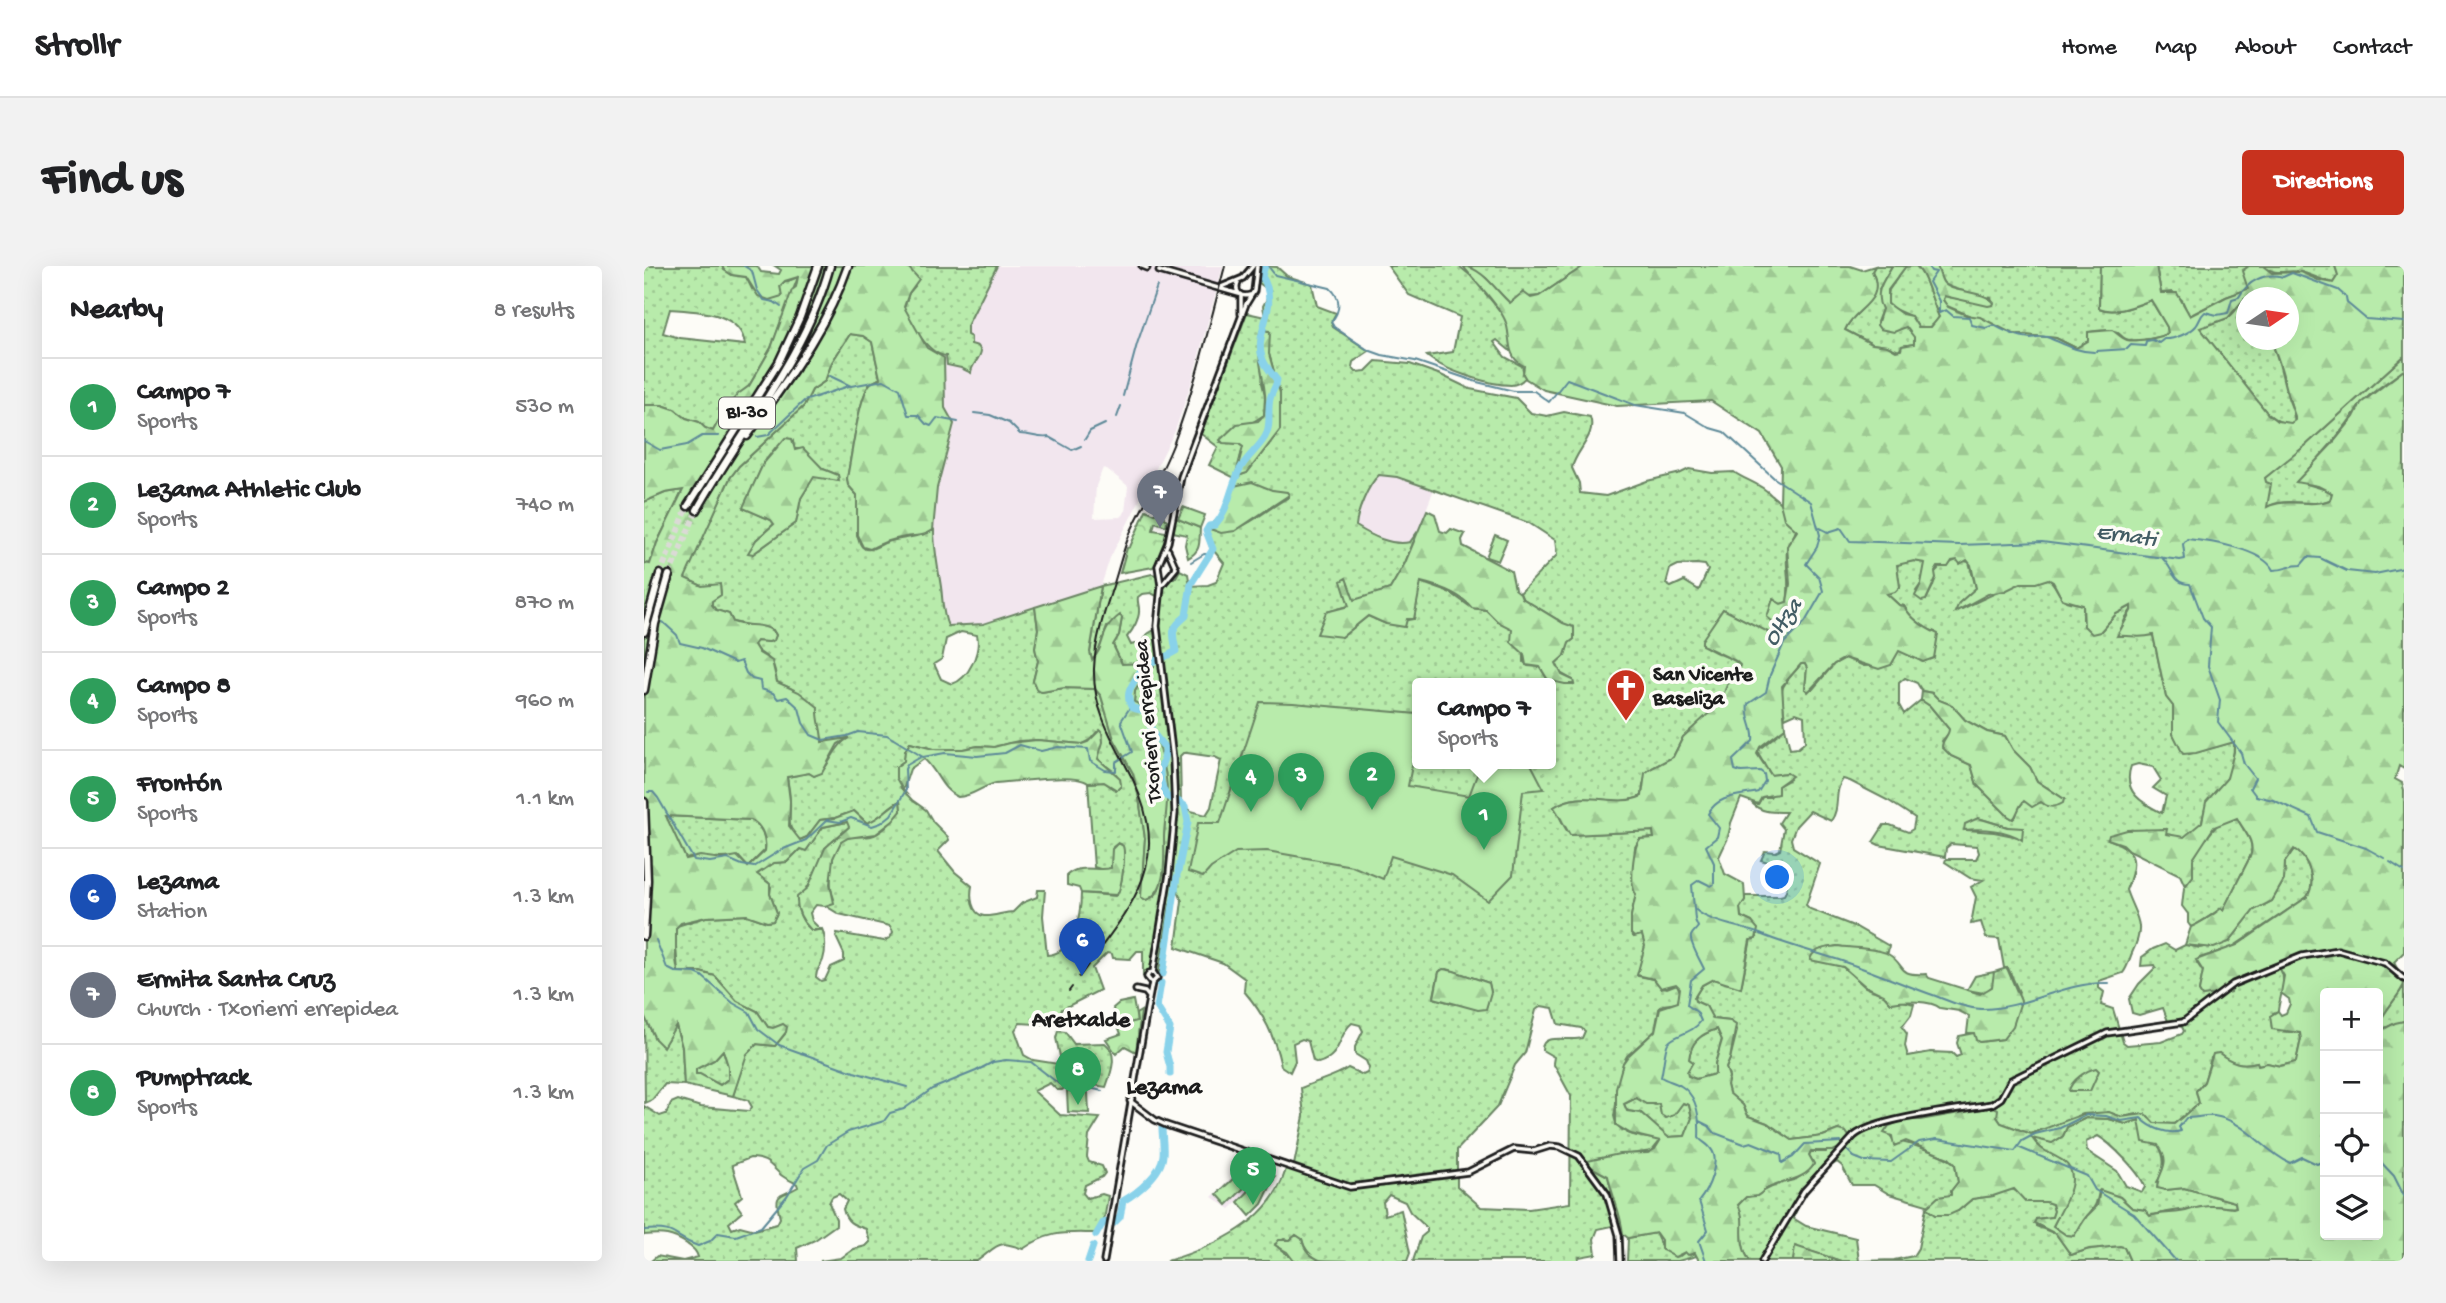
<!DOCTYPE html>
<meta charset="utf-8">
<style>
:root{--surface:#fff;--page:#f2f2f2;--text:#202124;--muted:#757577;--line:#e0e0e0;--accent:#c8321e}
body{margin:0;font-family:"Gochi Hand",sans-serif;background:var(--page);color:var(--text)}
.controls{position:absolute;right:21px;bottom:21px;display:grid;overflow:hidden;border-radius:7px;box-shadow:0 7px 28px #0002}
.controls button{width:63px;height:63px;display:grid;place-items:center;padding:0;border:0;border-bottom:2px solid var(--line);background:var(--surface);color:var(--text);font:35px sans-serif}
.compass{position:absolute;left:1592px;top:21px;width:63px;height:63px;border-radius:50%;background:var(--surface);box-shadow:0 7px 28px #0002;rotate:77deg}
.you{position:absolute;left:1134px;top:612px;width:24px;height:24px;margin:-18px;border:5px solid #fff;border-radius:50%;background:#1a73e8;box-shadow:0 0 0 10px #1a73e833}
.badge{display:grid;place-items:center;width:46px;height:46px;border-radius:50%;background:var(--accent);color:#fff;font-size:23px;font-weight:700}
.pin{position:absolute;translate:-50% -58px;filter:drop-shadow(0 2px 4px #0008)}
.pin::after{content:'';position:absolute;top:37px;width:24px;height:21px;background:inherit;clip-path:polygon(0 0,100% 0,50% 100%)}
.popup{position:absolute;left:768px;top:412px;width:144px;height:91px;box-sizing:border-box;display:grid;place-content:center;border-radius:7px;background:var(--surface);filter:drop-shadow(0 2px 5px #0005);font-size:23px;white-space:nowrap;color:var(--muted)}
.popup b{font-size:26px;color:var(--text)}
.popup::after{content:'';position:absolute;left:50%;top:100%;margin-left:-14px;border:14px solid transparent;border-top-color:var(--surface)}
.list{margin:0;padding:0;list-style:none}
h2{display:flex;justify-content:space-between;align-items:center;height:91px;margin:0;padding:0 28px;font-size:30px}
h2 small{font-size:23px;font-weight:400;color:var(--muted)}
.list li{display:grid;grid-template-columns:46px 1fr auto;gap:21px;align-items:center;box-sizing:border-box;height:98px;padding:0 28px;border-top:2px solid var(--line)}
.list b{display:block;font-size:26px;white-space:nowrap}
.list p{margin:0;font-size:23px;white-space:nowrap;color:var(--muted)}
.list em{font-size:23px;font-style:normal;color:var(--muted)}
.icon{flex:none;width:38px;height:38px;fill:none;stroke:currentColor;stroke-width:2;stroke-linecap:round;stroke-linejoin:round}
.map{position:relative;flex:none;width:1760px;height:995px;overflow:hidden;border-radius:7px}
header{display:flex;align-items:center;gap:42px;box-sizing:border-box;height:98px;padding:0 35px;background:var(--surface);border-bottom:2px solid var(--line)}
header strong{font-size:33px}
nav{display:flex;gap:38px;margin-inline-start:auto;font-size:24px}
.intro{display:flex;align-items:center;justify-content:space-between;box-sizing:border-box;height:168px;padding:0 42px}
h1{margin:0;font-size:49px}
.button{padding:18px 32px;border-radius:7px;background:var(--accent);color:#fff;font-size:24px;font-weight:700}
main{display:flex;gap:42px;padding:0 42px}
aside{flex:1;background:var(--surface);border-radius:7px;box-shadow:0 7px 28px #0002}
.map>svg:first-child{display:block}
</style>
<header>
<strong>Strollr</strong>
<nav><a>Home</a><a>Map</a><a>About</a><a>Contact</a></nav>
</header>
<div class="intro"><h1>Find us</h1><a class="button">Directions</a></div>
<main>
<aside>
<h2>Nearby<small>8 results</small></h2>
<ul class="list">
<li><span class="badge" style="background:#2e9e5b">1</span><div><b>Campo 7</b><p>Sports</p></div><em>530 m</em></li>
<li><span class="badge" style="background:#2e9e5b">2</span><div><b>Lezama Athletic Club</b><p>Sports</p></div><em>740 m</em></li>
<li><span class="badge" style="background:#2e9e5b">3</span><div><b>Campo 2</b><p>Sports</p></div><em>870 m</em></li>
<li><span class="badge" style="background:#2e9e5b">4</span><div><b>Campo 8</b><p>Sports</p></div><em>960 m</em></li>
<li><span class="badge" style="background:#2e9e5b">5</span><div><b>Frontón</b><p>Sports</p></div><em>1.1 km</em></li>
<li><span class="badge" style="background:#1a4fb4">6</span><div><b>Lezama</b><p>Station</p></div><em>1.3 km</em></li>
<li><span class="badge" style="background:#6b7280">7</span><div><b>Ermita Santa Cruz</b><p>Church · Txorierri errepidea</p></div><em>1.3 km</em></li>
<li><span class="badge" style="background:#2e9e5b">8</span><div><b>Pumptrack</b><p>Sports</p></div><em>1.3 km</em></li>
</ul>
</aside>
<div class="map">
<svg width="1760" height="995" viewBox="0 0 1760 995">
<defs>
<pattern id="grass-dots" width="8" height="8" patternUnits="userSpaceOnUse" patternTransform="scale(1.75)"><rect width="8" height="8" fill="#b8ebab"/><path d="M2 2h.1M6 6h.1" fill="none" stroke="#9ec993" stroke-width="1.8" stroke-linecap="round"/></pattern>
<pattern id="forest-firs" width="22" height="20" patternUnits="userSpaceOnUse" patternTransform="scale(1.75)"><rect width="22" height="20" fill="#b8ebab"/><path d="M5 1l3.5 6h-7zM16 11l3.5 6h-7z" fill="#9ec993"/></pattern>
<pattern id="cemetery-stones" width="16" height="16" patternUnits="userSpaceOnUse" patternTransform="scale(1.75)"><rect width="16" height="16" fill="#b8ebab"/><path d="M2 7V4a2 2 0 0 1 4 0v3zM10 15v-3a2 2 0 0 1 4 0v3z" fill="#9ec993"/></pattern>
<pattern id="park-crowns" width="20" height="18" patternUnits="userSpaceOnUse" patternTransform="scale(1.75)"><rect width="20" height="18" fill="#b8ebab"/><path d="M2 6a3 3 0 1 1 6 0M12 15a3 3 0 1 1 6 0" fill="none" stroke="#9ec993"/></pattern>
</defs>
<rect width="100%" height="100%" fill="#fdfcf7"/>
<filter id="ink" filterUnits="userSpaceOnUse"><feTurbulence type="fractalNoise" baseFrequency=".0143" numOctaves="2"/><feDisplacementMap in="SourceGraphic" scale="14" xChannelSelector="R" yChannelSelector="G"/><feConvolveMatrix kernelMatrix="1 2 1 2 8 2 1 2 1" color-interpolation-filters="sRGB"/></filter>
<g filter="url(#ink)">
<path fill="#f2e6ee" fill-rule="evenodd" d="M 353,0 L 579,0 L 548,115 L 531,165 L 466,292 L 457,320 L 366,351 L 339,358 L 304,360 L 299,349 L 289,264 L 293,222 L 310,158 L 301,142 L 299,91 L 302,90 L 310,100 L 326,107 L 337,85 L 327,78 L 327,73 L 323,70 L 323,60 ZM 459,202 L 463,203 L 484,220 L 481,246 L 476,251 L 450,252 L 452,220 Z
M 735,209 L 753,211 L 790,223 L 774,265 L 766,276 L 759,277 L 744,275 L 712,260 L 720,234 L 730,214 Z
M 601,891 L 614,896 L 604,926 L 586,943 L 568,931 L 596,903 Z"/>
<path fill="url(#grass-dots)" stroke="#6a8464" stroke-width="2" fill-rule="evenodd" d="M 0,0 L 78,0 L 88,9 L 102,11 L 108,23 L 136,23 L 137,18 L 154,11 L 127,82 L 105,120 L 81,143 L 69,165 L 61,162 L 55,156 L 42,152 L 30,143 L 18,139 L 0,139 ZM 26,43 C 52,45 97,45 101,79 L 36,72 L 19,67 Z
M 263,0 L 353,0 L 323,60 L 323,69 L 327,71 L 327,78 L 334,80 L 337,85 C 336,94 327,98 327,107 L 317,102 L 303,99 L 302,90 C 284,89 266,57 260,41 L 265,27 L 271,20 Z
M 619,0 L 633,1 L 643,10 L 668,18 L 673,40 L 692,47 L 687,56 L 689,61 L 725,85 L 709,96 L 708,101 L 712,106 L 722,105 L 732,95 L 766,98 L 797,109 L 826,123 L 872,132 L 887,147 L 903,150 L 920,146 L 946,151 C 953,170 931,185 928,202 L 935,217 L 936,227 L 962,230 L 1003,215 L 1037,207 L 1045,203 L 1068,207 L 1090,206 C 1102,215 1116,217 1127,229 C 1131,232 1137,236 1138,241 C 1143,254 1138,253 1152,262 C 1152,271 1144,274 1143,283 C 1141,302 1147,317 1143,336 L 1137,338 L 1129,334 L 1128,362 L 1137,366 L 1132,371 L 1079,343 L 1058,377 C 1068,389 1085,388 1096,399 L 1095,406 L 1072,442 L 1039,471 L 1029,491 L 1008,502 L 999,518 L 998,530 C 970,544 938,521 910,541 C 917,550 919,563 927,569 L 1009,565 L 1010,572 L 996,573 L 991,581 L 990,606 L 992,628 L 987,650 L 987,668 L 990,671 L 998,668 L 1001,680 L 994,710 L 1010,713 L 1016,720 L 1023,722 L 1033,718 L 1036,726 L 1034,737 L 1019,739 L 1015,743 L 1011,765 L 983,790 L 979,797 L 970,850 C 973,871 1000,871 1017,874 L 1008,885 L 951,893 L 947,901 L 964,910 C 968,930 977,947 979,968 L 968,960 L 954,963 L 950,973 L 952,988 L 935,991 L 934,995 L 769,995 L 777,971 L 783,966 L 783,962 L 766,946 L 761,936 L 745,929 L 739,936 L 741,949 L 757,944 L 766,987 L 763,995 C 747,995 685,995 674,994 C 665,989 660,983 658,973 L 652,969 L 646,974 L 640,973 L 631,978 C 634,983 644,987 650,995 L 523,995 C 572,980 627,956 642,903 L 650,899 L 660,850 L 657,822 C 672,815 691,811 704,802 L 719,809 L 723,807 L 725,802 L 722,795 L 711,788 L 711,781 L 719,765 L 716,759 L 708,757 C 693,769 699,790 674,797 L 669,795 L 664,775 L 658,773 L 649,777 L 651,795 L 646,806 L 637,800 C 630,769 621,750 600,725 L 601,713 L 579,697 L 532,681 L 538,635 L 534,625 L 530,628 L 526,638 L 514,712 L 499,710 L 499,685 L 493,685 L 486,693 L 469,692 L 468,688 L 463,687 L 448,702 L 456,724 L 418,743 L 409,759 L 376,757 L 371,764 L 380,789 L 389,794 L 414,798 L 417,795 L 412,772 L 414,765 L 421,766 L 430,778 L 461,777 C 475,788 467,807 462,821 L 428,816 L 418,824 L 413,824 L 406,817 L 390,825 L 416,849 L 456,852 L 445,870 L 443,891 L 445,896 L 458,900 L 461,907 L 458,911 L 441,919 L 439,927 L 443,932 L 458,928 L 464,930 L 460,955 L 453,967 C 421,967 407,964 379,983 C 351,973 355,980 333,995 L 176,995 L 197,992 L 210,983 L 222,980 L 226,976 L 222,963 C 210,959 202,957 199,943 L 203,935 L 195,928 L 188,931 L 185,937 L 192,953 L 192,959 L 171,974 L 153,982 L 154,995 L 7,995 L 13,990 L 39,995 L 54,991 C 52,984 49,983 43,978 C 28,968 19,967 0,969 L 0,840 L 16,850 L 22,848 L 27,837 L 34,834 L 57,841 L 105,845 L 108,841 L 104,834 L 89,830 L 101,790 L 113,778 L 131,780 L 141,768 L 138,759 L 129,762 L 124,761 L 113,745 L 93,735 L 71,710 L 56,706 L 34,706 L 31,667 L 33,660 L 62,651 L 103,649 L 123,656 L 129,655 L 133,647 L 126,628 L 127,621 L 124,616 L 112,609 L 130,597 L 143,596 L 156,583 L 162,584 L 179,561 L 203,556 L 206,560 L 181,582 L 175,600 L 153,640 C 156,650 160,660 170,665 L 178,663 C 182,672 182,685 179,694 C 176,702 172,703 172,711 L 177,715 L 181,714 L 187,701 L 200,695 L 200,688 L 192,671 L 193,667 L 240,675 L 246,672 L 249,666 L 246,660 L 195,648 L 182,640 L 190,633 C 184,619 186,584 199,574 C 207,568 218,572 227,570 C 240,566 248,555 257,545 L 256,535 C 243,541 237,552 223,557 L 210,545 L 191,552 L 176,554 L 163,571 L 156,574 C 141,563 147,551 146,535 C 146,527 144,519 143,511 L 165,507 L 170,510 C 186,504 187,483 204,472 L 178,477 C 178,461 161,433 148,423 C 144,420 137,419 133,416 C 131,409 132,400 126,394 C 120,387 114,389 110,378 L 113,375 L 125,376 L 130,374 L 132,369 L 129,364 L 89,356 L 85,348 L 72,344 L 68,339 L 68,335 L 77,327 L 76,319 L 58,320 L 40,312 L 86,212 L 95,200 L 160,140 L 168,124 L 181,115 L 188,96 L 206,68 L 219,70 L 228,76 L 236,112 C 234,114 230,115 227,117 C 215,127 207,195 203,212 L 204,219 L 213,229 C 215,240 207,287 226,283 C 233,282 240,276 247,275 C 262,271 276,272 290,264 C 290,283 294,301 297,321 C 299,335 298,347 304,360 L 339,358 L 391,341 L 394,363 L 391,382 L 394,395 L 389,415 L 392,423 L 398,426 L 420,422 L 451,423 L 457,430 L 470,473 L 489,507 L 495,532 L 501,572 L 497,631 L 500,634 C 512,632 515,626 517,615 L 523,524 L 514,477 L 507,457 L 498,446 L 495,438 L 490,436 L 491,425 L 501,409 L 510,400 L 507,397 L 478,398 L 469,379 L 475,369 L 478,352 L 463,361 L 454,387 L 448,395 L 446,386 L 457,320 L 508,308 L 512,309 L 520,317 L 532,311 L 536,304 L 544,308 L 546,320 L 564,319 L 572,316 L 580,297 L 565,279 L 564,262 C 590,277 622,242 645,231 L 645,228 C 639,225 633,226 627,224 C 613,219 605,215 590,220 L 591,212 L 565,199 L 574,181 L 557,168 L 603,47 L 621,51 L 619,40 L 625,29 L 623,23 L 615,17 L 615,11 ZM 625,64 L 625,88 L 636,127 L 636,164 L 603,207 L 592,211 L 599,181 L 595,178 L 577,176 L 620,149 L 621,129 L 618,117 ZM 149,175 L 150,183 L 159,183 L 179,203 L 194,209 L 195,215 L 170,210 L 157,232 L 152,257 L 109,288 L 112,274 L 130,258 L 127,254 L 100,242 L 119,198 L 131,182 ZM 735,209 L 753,211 L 885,257 L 911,274 L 913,289 L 876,327 L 878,332 L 919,357 L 930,373 L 925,377 L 921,389 L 912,397 L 916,407 L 929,414 L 929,418 L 904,414 L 896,401 L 884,400 L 880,396 L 880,388 C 869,376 868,380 868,363 L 842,344 L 828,342 L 807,327 L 776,316 L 770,353 L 742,358 L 724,350 L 698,371 L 682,346 L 705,340 L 702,313 L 710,335 L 746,323 L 761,297 L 774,265 L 766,276 C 747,280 728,270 712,260 C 713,246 724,219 735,209 ZM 1052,298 L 1061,299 L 1064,304 L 1055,324 L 1040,315 L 1027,321 L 1022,318 L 1026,303 L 1034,299 ZM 507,327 L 513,330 L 510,364 L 502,369 L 498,376 L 487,379 L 483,371 C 489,364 496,352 495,343 C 495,339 493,335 494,331 L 498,328 ZM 317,366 L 333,369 C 337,385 325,413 308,418 L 297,413 L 290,398 L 298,393 L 302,373 ZM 774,418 L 906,418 L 906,498 L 774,498 ZM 453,466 L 459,468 L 454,493 C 464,503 475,505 477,520 L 472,524 L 460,516 L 444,517 L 450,601 L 459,604 L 467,602 L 469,581 L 474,577 L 477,578 C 482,587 479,622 471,630 L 437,627 C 437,649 430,688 403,689 L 399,650 L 401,624 L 394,624 L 393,631 L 378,637 L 369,646 C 360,646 349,651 340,650 C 327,648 326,630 328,620 L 311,606 L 294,585 L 305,574 L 304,571 L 289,556 L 282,544 L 268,534 L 257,522 L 252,501 L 260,495 L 261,485 L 266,477 L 289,483 L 319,483 L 334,480 L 350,481 L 374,475 L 393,474 L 438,478 L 446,474 ZM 543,487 L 571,491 L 577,494 L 567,541 L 562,549 L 547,545 L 537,537 L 536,490 L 539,487 ZM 803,703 L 845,717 L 847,726 L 811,738 L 792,733 L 790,730 L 795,706 L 797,704 ZM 897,740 L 909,742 L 914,758 L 937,762 L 941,765 L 938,772 C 925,776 897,766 898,784 L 910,791 L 909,797 L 927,830 L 926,937 L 885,943 L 837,941 L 813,920 L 813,884 L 854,840 L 871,799 L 881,787 L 892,744 ZM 106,892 C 123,892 126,899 137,909 C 142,913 148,915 153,918 L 154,921 C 136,932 129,925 136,952 L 133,958 L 111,964 L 96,960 L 88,963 L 85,957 L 98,946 L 91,936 L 98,930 L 88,899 Z
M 744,0 L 815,0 L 827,10 L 862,52 L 875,88 L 865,84 L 853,74 L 850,76 L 861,91 L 878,100 L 881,112 C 877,116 873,119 867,119 C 845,119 799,104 783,90 L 809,86 L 816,51 L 765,29 Z
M 824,0 L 940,0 L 895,30 L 884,31 L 866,38 L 842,12 Z
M 1231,0 L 1248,0 L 1235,23 L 1238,43 L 1233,56 L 1236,63 L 1262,61 L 1270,70 L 1270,78 L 1258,80 L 1255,85 L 1243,80 L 1228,78 L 1201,64 C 1210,41 1242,37 1228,5 Z
M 1272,0 C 1283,10 1288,36 1295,51 C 1290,59 1285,64 1274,61 C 1272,58 1270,53 1267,51 C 1259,45 1249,46 1243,36 L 1245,24 L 1261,1 Z
M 1293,0 L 1456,0 L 1455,42 C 1471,49 1491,40 1507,34 L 1523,61 L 1524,67 C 1518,72 1495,75 1487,74 C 1479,74 1478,69 1473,66 C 1465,62 1453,65 1445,66 L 1444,75 L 1432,82 L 1412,72 L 1369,68 L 1303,40 L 1299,34 L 1300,30 L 1349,39 L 1347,32 C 1338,30 1302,22 1299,16 C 1296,11 1295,5 1293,0 Z
M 1512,0 L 1607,0 L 1605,23 L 1582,31 L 1545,50 L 1538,34 L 1529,26 L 1517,27 Z
M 1619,0 L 1691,0 L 1694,9 L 1689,17 C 1677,14 1666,8 1657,6 C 1640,3 1634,11 1619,0 Z
M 1608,30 L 1602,32 L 1602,74 L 1626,74 C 1636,92 1637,109 1643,128 C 1645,138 1652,146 1650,156 C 1640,160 1632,154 1624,148 L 1556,62 C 1564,57 1574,56 1583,52 C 1594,47 1595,33 1608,30 Z
M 1760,90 L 1760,104 C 1748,113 1725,127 1717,138 C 1698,166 1677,191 1653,215 L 1686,225 L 1688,229 L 1686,234 C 1665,242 1644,230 1623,241 L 1621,211 L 1662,179 Z
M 39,224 L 13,277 L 6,298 L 0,297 L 0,236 L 21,227 Z
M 1313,294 L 1325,296 L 1332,322 L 1315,337 L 1318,343 C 1337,334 1355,324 1376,318 C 1385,315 1394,316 1404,313 C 1413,318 1412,329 1422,335 C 1427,337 1434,337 1439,339 L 1439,355 L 1456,366 L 1472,348 L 1487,340 L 1487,344 L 1482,351 L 1474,370 L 1509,369 L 1522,431 L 1529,440 L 1529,468 L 1545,488 L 1590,476 C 1590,488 1589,503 1582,514 C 1568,535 1562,527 1558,558 L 1540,572 L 1522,568 L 1522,563 L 1464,573 C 1495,584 1493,597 1482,624 C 1491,651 1503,657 1488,687 C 1485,694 1484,700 1479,707 L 1455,715 L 1455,722 L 1460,726 L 1457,739 L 1469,743 L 1479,776 L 1483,779 L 1517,776 L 1538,768 L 1540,765 L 1538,761 L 1525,758 L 1519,742 L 1495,749 L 1488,747 L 1485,733 L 1495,718 L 1512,701 L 1511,699 L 1497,700 L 1498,691 L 1509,683 L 1521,678 L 1531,684 L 1541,679 L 1556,682 L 1585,676 L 1610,644 L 1628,635 L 1640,614 L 1641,596 L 1650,583 C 1665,593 1673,616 1663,631 L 1587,682 L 1555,692 L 1553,697 L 1559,706 L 1555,725 L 1558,730 L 1587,726 L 1588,715 L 1608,713 L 1631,701 L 1636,702 C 1644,717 1635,731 1634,745 L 1629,747 L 1634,765 L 1656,767 L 1657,773 L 1652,796 L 1636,800 L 1623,797 L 1614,799 L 1613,796 C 1597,800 1587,797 1575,787 L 1567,792 L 1560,816 L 1552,825 L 1555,837 L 1530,858 L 1510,857 L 1504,850 L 1493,848 L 1478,851 L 1464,846 L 1457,849 L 1445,848 L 1387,868 L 1357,857 L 1353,851 L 1313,847 L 1276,854 L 1260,854 L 1246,869 L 1250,875 C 1263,876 1302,889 1311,898 L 1314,916 L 1307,925 L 1307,930 L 1286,940 L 1245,928 L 1230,919 L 1208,919 L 1198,900 L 1193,896 C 1170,908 1159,929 1149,952 L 1162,960 L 1212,972 L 1215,995 L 1197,995 L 1152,981 L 1149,995 L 1106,995 C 1091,975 1104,953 1093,940 L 1102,931 C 1115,930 1123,922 1135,918 C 1140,915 1147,916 1152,913 C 1158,910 1167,903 1170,898 L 1165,889 L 1167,886 L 1182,886 L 1194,864 L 1179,870 L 1148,874 L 1123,857 L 1104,850 L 1099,839 L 1085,827 L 1083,819 L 1085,811 L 1082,802 L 1086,793 L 1093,765 L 1086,755 L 1068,753 L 1062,740 L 1051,735 L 1050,732 L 1058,719 L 1069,713 L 1097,722 L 1107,673 L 1113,671 L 1108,656 L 1097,651 L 1096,642 L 1101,634 L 1101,630 L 1136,630 L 1140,629 C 1145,621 1143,608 1139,600 L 1117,594 L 1121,585 L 1132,586 L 1136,584 L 1140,563 L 1135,557 L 1142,546 C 1129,546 1118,547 1109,538 L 1114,538 L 1118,531 L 1126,531 L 1134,520 L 1146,513 L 1143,507 L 1127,509 L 1113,485 L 1141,462 L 1146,483 L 1154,482 L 1161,476 L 1160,450 L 1152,447 L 1141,452 C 1136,416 1135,425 1157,398 L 1161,398 L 1163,402 L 1161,423 L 1169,423 L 1190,398 L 1201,392 L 1220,400 L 1247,399 L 1254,385 L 1258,385 L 1279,396 L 1290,391 L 1291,366 C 1280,363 1265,350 1260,340 L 1255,339 L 1243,328 L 1256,321 L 1252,302 L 1256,297 L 1270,295 L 1282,297 L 1277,318 L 1272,325 L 1282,334 L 1289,320 L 1291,306 L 1297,300 ZM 1261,412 L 1273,417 L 1278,425 L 1288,427 L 1295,434 L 1308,439 L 1321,454 L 1343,466 L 1361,470 L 1369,484 L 1386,501 L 1393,515 L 1420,533 L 1394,537 L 1380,535 L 1374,542 L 1372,550 L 1369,553 L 1364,550 L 1333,519 L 1327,499 L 1307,490 L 1298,475 L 1305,467 L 1305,463 L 1286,440 L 1277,434 L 1260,448 L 1255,439 L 1255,417 ZM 1494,498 L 1509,501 L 1517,514 L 1509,522 L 1522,530 L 1518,547 C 1498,537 1478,526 1487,500 ZM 1199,513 L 1206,515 L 1245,535 L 1271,552 L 1269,563 L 1264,566 L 1246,559 L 1240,559 L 1229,576 L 1235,579 L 1301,591 L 1302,582 L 1307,578 L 1333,580 L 1335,587 L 1332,593 L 1302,593 L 1301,596 L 1326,612 L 1339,614 L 1327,621 L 1332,631 L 1327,658 L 1337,656 L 1342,672 L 1355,673 L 1360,702 L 1364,702 L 1375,726 L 1359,773 L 1336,776 L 1330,767 L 1315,770 L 1313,777 L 1317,789 L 1312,791 L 1308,787 L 1287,786 L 1264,790 L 1261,780 L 1263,768 L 1258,761 L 1267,749 L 1270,738 L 1259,735 L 1247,737 L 1240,729 L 1221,721 L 1199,701 L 1192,699 L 1178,683 L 1193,680 L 1240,687 L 1244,686 L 1245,680 L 1212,661 L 1166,643 L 1162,639 L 1176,598 L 1149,581 L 1147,573 L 1152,560 L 1166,545 L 1187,555 C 1197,541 1189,527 1199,513 ZM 1334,552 L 1371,563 L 1374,571 L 1350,566 L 1321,564 Z
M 21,550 L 107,554 C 118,559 122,572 121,584 L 104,601 L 95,591 C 77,593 60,591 42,593 Z
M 1593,552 C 1600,566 1612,575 1606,591 L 1579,645 L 1577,642 C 1571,647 1553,659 1547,661 L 1544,657 L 1544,648 L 1538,640 L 1540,622 L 1549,610 L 1549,593 L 1559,576 L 1574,558 Z
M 1350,706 L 1350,719 L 1340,727 L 1323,724 L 1331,710 Z
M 1760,720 L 1760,755 L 1735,764 L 1738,751 Z
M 0,749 L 11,773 L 23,774 L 31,758 L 38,781 L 40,819 L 21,818 L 8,834 L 1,837 Z
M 1073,763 L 1078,773 L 1071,798 L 1071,808 L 1052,813 L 1044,810 L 1043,807 L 1048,796 L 1045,793 C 1047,775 1057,768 1073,763 Z
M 79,784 L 84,800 L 84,813 L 76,819 L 51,808 L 52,803 L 70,794 Z
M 992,832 L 1011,839 L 1016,838 L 1017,849 L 1022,852 L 1030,849 L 1038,837 L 1045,839 L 1048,852 L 1041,870 L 1023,871 L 997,847 L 983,845 L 980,838 Z
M 1442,852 L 1465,853 L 1482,858 L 1496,854 C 1511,875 1530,890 1513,916 L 1521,924 L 1540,922 L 1591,936 L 1592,941 C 1585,943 1578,940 1569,940 C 1548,943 1526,944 1505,950 L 1500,944 L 1488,942 L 1476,931 L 1455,925 C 1453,938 1451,941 1443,950 C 1437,956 1435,964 1430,970 L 1422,969 L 1409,960 L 1426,925 L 1419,895 L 1400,886 L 1388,871 L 1408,877 L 1419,870 L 1423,861 ZM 1454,870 C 1467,877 1497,908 1501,921 L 1498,926 L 1482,920 L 1473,905 L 1443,885 L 1442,876 Z
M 1365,923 C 1373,923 1378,929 1382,935 L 1402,936 L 1408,938 L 1410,945 L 1408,951 L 1392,953 L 1392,960 L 1412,968 L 1427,989 L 1445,983 L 1476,980 L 1480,981 L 1486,995 L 1216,995 L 1250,994 L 1269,990 L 1274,982 L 1282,942 L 1291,949 L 1314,945 L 1328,933 L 1349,930 Z
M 1012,967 L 1018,984 L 1036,990 L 1041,986 L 1046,989 L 1051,987 L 1053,990 L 1034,995 L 983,995 L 984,972 Z"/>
<path fill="url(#forest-firs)" stroke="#6a8464" stroke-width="2" fill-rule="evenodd" d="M 78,0 L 113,0 L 117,6 L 135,8 L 137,4 L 131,0 L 263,0 L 275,13 L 265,27 L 260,41 L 283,82 L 300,92 L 301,142 L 310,158 L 293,222 L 289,264 C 279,271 272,269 261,271 C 249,273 237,277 226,283 L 219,281 L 213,269 L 213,229 L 204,219 L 203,212 C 207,195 215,127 227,117 C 230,115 234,114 236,112 L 228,76 L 219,70 L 206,68 L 188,96 L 181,115 L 168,124 L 160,140 L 95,200 L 86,212 L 41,312 L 58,320 L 76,318 L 77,329 L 68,335 L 68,339 L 72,344 L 85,348 L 89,356 C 103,362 123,355 132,369 L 130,374 L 125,376 L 113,375 L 110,379 L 115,387 L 128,395 L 133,416 L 155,426 L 174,441 C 173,454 178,463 178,476 L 205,472 L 194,478 L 178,507 L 170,510 L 165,507 L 143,511 L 146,535 L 145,560 L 156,574 L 163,571 L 176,554 L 191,552 L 210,545 L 223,557 C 238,552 243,541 256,535 L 257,545 L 249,555 L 232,568 L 204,572 L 197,576 L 189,592 L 186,618 L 190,637 L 181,640 L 172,639 L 166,647 L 168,655 L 177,664 L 167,664 C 158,655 152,645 153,631 L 164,622 L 181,582 L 205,561 L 203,556 L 179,561 L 162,585 L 156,583 L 143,596 L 130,597 L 113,608 L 126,618 L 126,628 L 133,647 L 129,655 L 123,656 L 103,649 L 62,651 L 37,657 L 32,662 L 32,694 L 34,706 L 56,706 L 71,710 L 93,735 L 113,745 L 124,761 L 129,762 L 139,758 L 143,761 L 142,766 L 131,780 L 113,778 L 103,788 L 89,830 L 40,819 L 38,781 L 32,759 L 19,781 L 11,773 L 0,749 L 0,297 L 6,298 L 13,277 L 39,224 L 21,227 L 0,236 L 0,139 L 18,139 L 30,143 L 42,152 L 55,156 L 61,162 L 69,165 L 81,143 L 94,128 L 105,120 L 127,82 L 148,24 L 152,21 L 154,11 L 141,15 L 136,20 L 138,30 L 125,34 L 114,30 L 102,11 L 88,9 L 80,4 ZM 22,550 L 107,554 C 118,559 123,573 121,585 L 104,601 L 93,590 L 78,593 L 56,590 L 42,593 ZM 79,784 L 84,800 L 84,813 L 76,819 L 56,808 L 52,808 L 52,803 L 70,794 Z
M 819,0 C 839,2 852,25 866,37 L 879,26 L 887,32 L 895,30 L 940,0 L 1206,0 L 1218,4 L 1231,0 L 1228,5 C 1243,37 1210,41 1201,64 L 1228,78 L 1243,80 L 1252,85 L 1257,84 L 1258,80 L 1270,78 L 1270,71 L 1262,61 L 1250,66 L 1236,63 L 1233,59 L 1238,43 C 1229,27 1240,14 1248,0 L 1262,0 L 1244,24 L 1244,38 L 1258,48 L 1267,50 L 1274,61 L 1287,61 L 1295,51 C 1288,36 1283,10 1272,0 L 1293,0 C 1295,5 1296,11 1299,16 C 1305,27 1341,24 1350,37 L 1349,39 L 1344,40 L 1300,30 L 1299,34 L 1304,41 L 1322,49 L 1336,51 L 1369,68 L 1412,72 L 1432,82 L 1444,75 L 1444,66 L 1468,64 C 1473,67 1477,72 1483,74 C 1491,76 1518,72 1524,67 L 1523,61 L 1507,34 C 1491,40 1471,49 1455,42 L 1456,0 L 1512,0 L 1517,27 L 1533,27 L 1546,50 L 1582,31 L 1604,23 L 1598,5 L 1605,0 L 1619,0 L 1628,7 L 1657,6 L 1674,14 L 1689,17 L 1694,9 L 1691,0 L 1760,0 L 1760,90 L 1662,179 L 1621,212 L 1622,216 L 1627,218 L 1623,241 C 1643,231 1666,242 1686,234 L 1688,227 L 1674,220 L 1652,216 L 1688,178 L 1710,151 L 1717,137 L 1760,104 L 1760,503 L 1755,500 L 1751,513 L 1758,517 L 1760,524 L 1760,686 L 1750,696 C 1752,703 1760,710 1760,717 C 1760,725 1737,747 1734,761 L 1738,764 L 1751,757 L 1760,755 L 1760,995 L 1486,995 L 1480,981 L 1476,980 L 1445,983 L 1427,989 L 1412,968 L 1390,957 L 1392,953 L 1408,951 L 1410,945 L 1408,938 L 1402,936 L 1382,936 L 1370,923 L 1349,930 L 1328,933 L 1314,945 L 1305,949 L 1291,949 L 1282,942 L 1294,931 L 1307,929 L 1307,925 L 1314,916 L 1311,898 L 1305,892 L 1262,875 L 1250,880 L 1248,870 L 1240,867 L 1245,860 L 1260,854 L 1276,854 L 1350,841 L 1354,843 L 1353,851 L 1357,857 L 1387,868 L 1439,848 L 1465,846 L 1478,851 L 1501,848 L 1510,857 L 1530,858 L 1555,837 L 1552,825 L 1560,816 L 1569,788 L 1575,787 C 1588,797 1598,800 1613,796 L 1614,799 L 1623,797 L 1636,800 L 1652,796 L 1657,773 L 1656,767 L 1628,763 L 1626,750 L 1634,745 L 1637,749 L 1642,747 L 1646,738 L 1645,733 L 1637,727 L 1640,710 L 1636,703 L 1630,701 L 1608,713 L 1588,715 L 1587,726 L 1558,730 L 1555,725 L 1559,705 L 1552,694 L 1593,679 L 1663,631 C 1673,616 1665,592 1650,583 L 1641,596 L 1640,614 L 1628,635 L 1610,644 L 1585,676 L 1570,682 L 1541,679 L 1547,661 C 1554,658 1571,648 1577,642 L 1579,644 L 1606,591 C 1612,575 1600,566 1593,552 L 1570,561 L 1549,593 L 1549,610 L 1541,620 L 1536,609 L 1485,584 L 1479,578 L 1464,573 L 1465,569 L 1483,564 L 1523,563 L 1522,568 L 1540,571 L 1558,556 L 1562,536 L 1583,512 L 1590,486 L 1590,476 L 1552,487 L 1539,488 L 1529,468 L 1529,440 L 1522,431 L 1509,369 C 1494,373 1487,369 1473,370 L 1487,345 L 1487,340 L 1472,348 L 1456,366 L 1448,368 L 1440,360 L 1439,339 L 1418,333 L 1409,316 L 1404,313 L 1392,317 L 1377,317 L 1361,325 L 1344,328 L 1311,346 L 1315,337 L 1332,322 L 1327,299 L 1323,294 L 1316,298 L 1313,294 L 1308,295 L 1304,301 L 1294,301 L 1291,306 L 1292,312 L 1282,334 L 1278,335 L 1271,330 L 1277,318 L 1281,297 L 1270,295 L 1253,299 L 1256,321 L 1251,326 L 1243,328 L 1255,339 L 1260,340 C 1267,353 1281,362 1294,368 L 1290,392 L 1279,396 L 1255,385 L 1247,399 L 1235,403 L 1201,392 L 1190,398 L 1164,426 L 1161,423 L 1163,402 L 1161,398 L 1157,398 L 1138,420 L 1141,462 L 1116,481 L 1113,488 L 1127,509 L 1143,507 L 1148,510 L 1134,520 L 1134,528 L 1118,531 L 1114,538 L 1097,532 L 1087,557 L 1084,572 L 1075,591 L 1081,608 L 1100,618 L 1101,634 L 1096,642 L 1097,651 L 1108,656 L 1114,663 L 1112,673 L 1106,674 L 1097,722 L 1069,713 L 1058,719 L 1050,732 L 1051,735 L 1062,740 L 1069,753 L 1086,755 L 1092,759 L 1086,793 L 1082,802 L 1085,811 L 1083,819 L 1085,827 L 1099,839 L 1104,850 L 1123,857 L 1148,874 L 1179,870 L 1194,864 L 1202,866 L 1209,876 L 1189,885 L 1167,885 L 1165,889 L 1170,898 C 1162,914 1138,915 1122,923 C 1119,925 1117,928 1113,930 C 1112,930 1104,931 1102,931 L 1094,939 C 1104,954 1091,975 1106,995 L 1055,995 L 1051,987 L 1044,989 L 1041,986 L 1031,991 L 1017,983 L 1017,974 L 1012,967 L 984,972 L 979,968 C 977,947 968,930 964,910 L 947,901 L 944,895 L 975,888 L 1004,887 L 1011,883 L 1016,875 L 987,868 L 972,859 L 972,822 L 979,797 L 984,790 L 1011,765 L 1016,742 L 1034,736 L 1036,722 L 1032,718 L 1017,722 L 1010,713 L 993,709 L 1001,680 L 998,669 L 990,671 L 987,668 L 987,650 L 992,628 C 985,620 989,581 996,573 L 1010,572 L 1009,565 L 926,569 L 910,541 C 940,521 971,543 998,530 L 1001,507 L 1008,502 L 1029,491 L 1039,471 L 1076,437 L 1083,419 L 1094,407 L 1096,399 L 1092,395 L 1058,379 L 1058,374 L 1079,343 L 1132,370 L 1136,366 L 1128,362 L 1128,355 L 1123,351 L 1129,333 L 1137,338 L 1143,336 L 1146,318 L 1143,280 L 1153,265 L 1140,253 L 1136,237 L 1137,200 L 1118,168 L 1067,135 L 973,140 L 900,124 L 882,113 L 879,108 L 880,100 C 859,89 869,68 860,52 C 850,33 832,17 819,0 ZM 1606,30 L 1644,32 L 1644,74 L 1626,74 C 1639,97 1641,125 1651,150 L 1651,154 L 1647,157 L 1633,155 L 1624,148 L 1556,62 L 1584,52 L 1600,33 ZM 1681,727 L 1734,727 L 1734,969 L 1681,969 ZM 1073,763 L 1078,774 L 1071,798 L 1071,808 L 1052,813 L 1044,810 L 1043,806 L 1049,796 L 1045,793 C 1047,775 1057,768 1073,763 ZM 992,832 L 1002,838 L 1015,838 L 1017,849 L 1022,852 L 1030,849 L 1039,837 L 1045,839 L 1048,852 L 1041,870 L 1024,871 L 997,847 L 983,845 L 980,838 ZM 1442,852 L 1465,853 L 1482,858 L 1495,854 L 1499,876 L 1514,879 C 1529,898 1514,905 1513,922 L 1522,924 L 1540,922 L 1591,936 L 1592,941 L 1589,942 C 1571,939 1561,939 1545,944 C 1534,948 1518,946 1506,950 L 1501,944 L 1488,942 L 1476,931 L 1456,924 L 1453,940 L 1443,950 L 1430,970 L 1422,969 L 1409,960 C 1417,943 1441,910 1419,895 C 1407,887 1396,885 1388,872 L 1408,877 L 1419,870 L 1423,861 Z
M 619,63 L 626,66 L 625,88 L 636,127 L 636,164 L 603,207 L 591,211 L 599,181 L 595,178 L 579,177 L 576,174 L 593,158 L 614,155 L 620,149 C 626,123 610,95 616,65 Z
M 141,172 L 148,173 L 151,184 L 159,182 L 179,203 L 194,209 L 195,215 L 170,211 L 157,232 L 152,257 L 109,288 L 104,287 L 112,274 L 130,258 L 127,254 L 99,242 L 100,239 L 119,198 Z
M 608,216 L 628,224 L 643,226 L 645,229 L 591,265 L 577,267 L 564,262 L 581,246 L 590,220 Z
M 783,244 L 791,248 L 796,265 L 803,267 L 807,263 L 821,268 L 818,274 L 819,280 L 867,305 L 871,323 L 876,327 L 878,332 L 919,357 L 930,361 L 930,373 L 925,377 L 921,389 L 912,397 L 918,409 L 929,414 L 930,418 L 921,418 L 904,414 L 896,401 L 882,399 L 880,388 L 867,376 L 868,363 L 854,356 L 842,344 L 828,342 C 817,328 794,320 777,316 L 770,353 L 763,353 L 761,361 L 742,358 L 724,350 L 698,371 L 673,368 L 682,346 L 705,340 L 697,315 L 702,312 L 710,334 L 746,323 L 761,297 Z
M 457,320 L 446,386 L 448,394 C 462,381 454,365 476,349 L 478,352 L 475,369 L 469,379 L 478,398 L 507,397 L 510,400 L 501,409 L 491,425 L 490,436 L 501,441 L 498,446 C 515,465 524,508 523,533 C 523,546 520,558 520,571 C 520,591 524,626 502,634 L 497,631 L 501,572 L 495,532 L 489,507 L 470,473 L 457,430 L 451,423 L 420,422 L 398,426 L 393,425 L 389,415 L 394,395 L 391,382 L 394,363 L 391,341 Z
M 1278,425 L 1288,427 L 1295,434 L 1308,439 L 1321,454 L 1343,466 L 1361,470 L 1369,484 L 1386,501 L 1393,515 L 1420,533 L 1419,537 C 1410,542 1404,542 1397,536 L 1388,541 L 1380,535 C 1373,542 1374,549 1369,553 L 1364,550 L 1333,519 L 1327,499 L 1307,490 L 1298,481 C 1298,473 1305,470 1305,463 L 1286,440 L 1277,434 Z
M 456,464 L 458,466 L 459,476 L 454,493 L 476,512 L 477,520 L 473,524 L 460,516 L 444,517 C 432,507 370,516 352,517 C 338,520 328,531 314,531 C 296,523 294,505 280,493 L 266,503 L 259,524 L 252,512 L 252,501 L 260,495 L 261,485 L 266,477 L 289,483 L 319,483 L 334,480 L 350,481 L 365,477 L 393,474 L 438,478 L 444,476 Z
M 1334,552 L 1363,561 L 1379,562 L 1378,574 C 1364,564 1338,562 1320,564 L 1321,558 Z
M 474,577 L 479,580 C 482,588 478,621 473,629 L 437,627 L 435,622 L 423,619 L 423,609 C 436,597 453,606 467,602 L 468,583 Z
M 1193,680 C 1205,682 1235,682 1244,688 C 1263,699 1251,710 1282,708 L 1285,712 L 1336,728 L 1348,721 L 1350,706 L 1363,702 L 1377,735 L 1369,760 L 1359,773 L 1335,776 L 1332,774 L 1330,767 L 1323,767 L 1325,750 L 1315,745 L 1296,742 C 1287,734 1260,735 1247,737 L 1240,729 L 1221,720 L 1199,701 L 1166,694 C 1169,682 1183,682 1193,680 Z
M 799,703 L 810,705 L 845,717 L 847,726 L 842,743 L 834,744 L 790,732 L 795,706 Z
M 1452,802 L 1455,805 L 1446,825 L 1425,825 C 1427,814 1443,804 1452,802 Z
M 652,969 L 658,973 C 660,985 667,991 678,995 L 650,995 L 643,986 L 631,979 L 635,974 L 646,974 Z
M 1151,980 L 1197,995 L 1149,995 Z"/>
<path fill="url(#cemetery-stones)" stroke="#6a8464" stroke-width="2" d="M 489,734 L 493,755 L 474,760 L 469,742 L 475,737 Z"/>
<path fill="url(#park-crowns)" stroke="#6a8464" stroke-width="2" d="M 502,244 L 511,248 L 513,244 L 523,254 L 522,260 L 511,256 L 509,264 L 522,266 L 518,289 L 509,301 L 476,307 L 483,282 L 486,281 Z
M 532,252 L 556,262 C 555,275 558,285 544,292 L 541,279 L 543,269 L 529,266 Z
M 497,745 L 492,786 L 481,780 L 472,788 L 462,773 L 477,768 L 474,760 L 493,755 L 492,748 Z"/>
<path fill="#b8ebab" stroke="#6a8464" stroke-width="2" d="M 539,241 L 561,249 L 556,262 L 534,253 Z
M 851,269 L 863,274 L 854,295 L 842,291 Z
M 616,436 L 649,437 L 773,448 L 773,474 L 764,520 L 825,530 L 837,498 L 887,498 L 900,523 L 879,525 L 869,609 L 844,635 L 808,609 L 747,590 L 739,613 L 708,600 L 623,585 L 592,586 L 567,602 L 559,611 L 544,606 L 554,557 L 576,557 Z
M 434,823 L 444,827 L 445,847 L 424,846 L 423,825 Z
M 611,904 L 631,911 L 618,938 L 606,950 L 594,936 L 604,926 Z
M 590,912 L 600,922 L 583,939 L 573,928 Z"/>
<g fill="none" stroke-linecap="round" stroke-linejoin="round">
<path stroke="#5d8998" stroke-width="2" d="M 100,0 L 108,5 L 113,24 L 120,34 L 130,36 L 137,41
M 624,0 L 631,9 L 686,22 C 697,32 697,44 687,56 L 690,61 L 724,84 L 738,89 L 771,95 L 833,116 L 870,125 L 890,125 L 905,136 L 923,113 L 991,139 L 1041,147 L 1066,162 L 1080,166 L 1130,212 L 1167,236 L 1176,269 L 1173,281 L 1162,298 L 1175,311 L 1179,325 L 1161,356 L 1140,377 L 1126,409 L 1122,426 L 1104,438 C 1101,452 1111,462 1109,475 L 1089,494 L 1091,504 L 1097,506 L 1116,505 L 1120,508 L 1121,515 L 1114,526 C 1096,530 1073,529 1064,548 L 1075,562 L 1073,571 L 1062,580 L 1070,597 L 1070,618 L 1067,620 L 1055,614 L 1048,619 L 1051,654 L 1054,661 C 1052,664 1048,667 1047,670 C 1045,676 1057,696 1060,703 L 1047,714 L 1043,739 L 1053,746 L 1057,755 C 1048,768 1031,768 1024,777 C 1021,781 1019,804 1017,811 C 1023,815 1031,816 1037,820 C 1054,830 1056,854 1055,872 C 1058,876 1064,878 1067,883 C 1077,895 1064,924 1055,935 L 1064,964 L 1055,975 L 1062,995
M 1284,0 L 1287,5 L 1292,6 L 1285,16 L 1295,35 L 1295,47 L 1302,44 L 1309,50 L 1325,51 L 1328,59 L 1342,62 L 1350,59 C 1359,65 1375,71 1386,72 C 1391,72 1397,69 1403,71 C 1418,77 1432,86 1450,86
M 614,17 L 619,13
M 1452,85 L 1483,83 L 1487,79 L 1501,80 L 1502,75 L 1509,74 L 1515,77 L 1520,73 C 1529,74 1546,67 1552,60 C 1556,55 1556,50 1561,46 L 1573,49 L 1584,47 L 1588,33 L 1595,31 C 1604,15 1621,6 1639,11 L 1648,7 L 1694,24 L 1702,31 L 1703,37 L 1722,53 L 1760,56
M 186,110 L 207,120 L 240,114 L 256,123 L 264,149 L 274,149 L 282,158 L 287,160 L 293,152 L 314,156
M 479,130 L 493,78 L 513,20
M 330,147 L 346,149 L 365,157 L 376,168 C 386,168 396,173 405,171 L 428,184 L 437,180
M 473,151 L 477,140
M 113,171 L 124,169 L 160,135 L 205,120
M 441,173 L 446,165 L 461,158
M 0,175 L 16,184 L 43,179 L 58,170 L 75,170
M 1176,262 L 1184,266 L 1197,262 L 1206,275 L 1315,279 L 1398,276 L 1536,294 L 1541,293 L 1539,278 L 1543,273 C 1565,275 1619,283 1629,304 C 1643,304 1645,299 1657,299 L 1664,291 L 1676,292 L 1703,305 L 1731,308 L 1760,302
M 1519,293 C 1530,303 1528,318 1546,318 L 1559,352 L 1567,361 L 1564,400 L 1576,434 L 1574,456 L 1597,487 L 1600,498 L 1611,512 L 1606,522 L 1612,530 L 1629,534 L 1667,551 L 1673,566 L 1722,582 L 1740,592
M 547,296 L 560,288 L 567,288
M 19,356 L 33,369 L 36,377 L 58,382 L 91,397 L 97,395 L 102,407 L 108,413 L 116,415 L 117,423 L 129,427 L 134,433 L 143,431 L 155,442 L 159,457 L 167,469 L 179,474 L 203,470 L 214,466 L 243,469 L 279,491 L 301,487 L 333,490 L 361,487 L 376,479 L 397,485 L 414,481 L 444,483 L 446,495 L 461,504 L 472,505 L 472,496 L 488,486 L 477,455 L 487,440
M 4,526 L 9,526 L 14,532 L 50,594 L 66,596 L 84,593 L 98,599 L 110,601 L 137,584 L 162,574 L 183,554 L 196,556 L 207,552 L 228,560 L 237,557 L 247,549 L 262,524 L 261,503 L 263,499 L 277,491
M 1746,596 L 1760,605
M 1052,644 C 1064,656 1099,661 1116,668 C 1147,681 1180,688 1212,700 C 1237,709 1261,719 1286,728 C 1303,734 1319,742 1337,743 C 1383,743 1420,715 1465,717
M 12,674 L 23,702 L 31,706 L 51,707 L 58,710 L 89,737 L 105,746 L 114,763 L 135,779 L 210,806 L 263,821
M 1055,855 L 1065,860 L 1071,867 L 1100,878 L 1107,876 L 1137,888 L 1138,897 L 1149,891 L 1161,878 L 1197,876
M 1376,882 L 1443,910 L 1451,924 L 1490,948 L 1532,995
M 1203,884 L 1210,891 L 1220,895 L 1247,896 L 1275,876 L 1293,873 L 1371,885 L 1378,875 L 1391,868 L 1416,862 L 1442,849 L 1462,850 L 1477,855 L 1497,852 C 1507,862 1523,869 1537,865 L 1535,861 L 1542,852 C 1551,852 1561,849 1570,850 C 1601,854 1619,885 1646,897 L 1658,891 L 1673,898 L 1681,894
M 1734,893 L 1750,910 L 1760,930
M 0,964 C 35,961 27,971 54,980 L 66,975 L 74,967 L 92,970 L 117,961 L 143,930 L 160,902 L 174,894 L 183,879 L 204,866 L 240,855 L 246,847 L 260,843 L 288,823 L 332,805 L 349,796 L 362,794 L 387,796 L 415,818 L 420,812 L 425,810 L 442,821 L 458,825"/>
<path stroke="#89d2ea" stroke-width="7" d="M 521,391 L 532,385 C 529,366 525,364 542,350 L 547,318 L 569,283 L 562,265 L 565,260 L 571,259 C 585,243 586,223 595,205 C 601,192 614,183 621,171 C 628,159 623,146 626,133 C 627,126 632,122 633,114 C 629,109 623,102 620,96 C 606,68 638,43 618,10 L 621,0
M 512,394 L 498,401 C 492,417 478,424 488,442 L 501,445 L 509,467 L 521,482 C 522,494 516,499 516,506 C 516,513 519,523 522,530 L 526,532
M 534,606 L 544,556 L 541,540 L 534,535
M 519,708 L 533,611
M 517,717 L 513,741 L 526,762 L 522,786 L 526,801 L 526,808
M 470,957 L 476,951 L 479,935 C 493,927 518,907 519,889 C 520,880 518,870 518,861
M 452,969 L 459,957 L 462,956
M 444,995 L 449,980"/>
<path stroke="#dbdad6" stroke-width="6" stroke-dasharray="6 3" stroke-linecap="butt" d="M 16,308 L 44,240
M 25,309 L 53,244"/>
<g stroke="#1c1c1c" stroke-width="9">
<path id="tertiary" d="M 498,0 L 503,2
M 515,5 L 595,28
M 594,17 C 590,26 597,32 606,29
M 577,21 L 599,12 L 609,0
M 597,29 L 597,48
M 524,276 L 537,211 L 602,38 L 610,25 L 613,0
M 517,320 L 532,302 L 524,284
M 508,717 L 503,711 L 505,707 L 509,706
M 492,724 L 501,726 L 505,731
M 486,835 L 511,854 L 522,859 L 706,921 L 824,906 L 870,883 L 890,885 L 906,880 L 916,881 L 935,890 L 963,928 L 975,969 L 976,995
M 460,995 L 503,743 L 508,717 L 513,712 L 509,706 L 525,608 L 531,547 L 529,493 L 513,360 L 517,320 L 514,300 L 524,276
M 1118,995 L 1160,925 L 1210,870 C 1231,852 1317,843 1348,838 L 1357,832 L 1367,814 L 1463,767 L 1539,756 L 1589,718 L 1658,690 L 1694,684 L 1741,697 L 1760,713"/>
</g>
<g stroke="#1c1c1c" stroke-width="11">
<path id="motorway" d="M 103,170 C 142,115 182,64 204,0
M 44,240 L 135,96 L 156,51 L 174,0
M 53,244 C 98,163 161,91 186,0
M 0,366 L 16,308
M 0,424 L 11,358 L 25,309
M 0,536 L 3,614 L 0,670"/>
</g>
<use href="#tertiary" stroke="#fdfcf7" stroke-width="3.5"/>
<use href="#motorway" stroke="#fdfcf7" stroke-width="6"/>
<path stroke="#1c1c1c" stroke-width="2" d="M 435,711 C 491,634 534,595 481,498 C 464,467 449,438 450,403 C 451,374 460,347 469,320 C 475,302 479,283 487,265 C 501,236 517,209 529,179 C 551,121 565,60 581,0
M 425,725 L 428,721"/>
</g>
</g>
<defs>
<g id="church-pin" transform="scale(2.0125)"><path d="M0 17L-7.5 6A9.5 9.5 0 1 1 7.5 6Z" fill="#c8321e" stroke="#fdfcf7"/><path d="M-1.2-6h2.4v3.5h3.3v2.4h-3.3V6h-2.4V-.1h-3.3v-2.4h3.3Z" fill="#fff"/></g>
</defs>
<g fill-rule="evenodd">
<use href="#church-pin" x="982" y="422"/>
</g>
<g text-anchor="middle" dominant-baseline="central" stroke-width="7" stroke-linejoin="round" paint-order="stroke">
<rect fill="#fdfcf7" stroke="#605f5e" stroke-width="2" x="75" y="131.5" width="56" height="31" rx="5"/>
<g font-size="19" font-weight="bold" fill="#1c1c1c">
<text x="103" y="147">BI-30</text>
</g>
<g font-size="21" font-weight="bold" fill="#1c1c1c" stroke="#fdfcf7" text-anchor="start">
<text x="1009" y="410">San Vicente<tspan x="1009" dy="24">Baseliza</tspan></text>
</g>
<g font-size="21" fill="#1c1c1c" stroke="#fdfcf7">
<text transform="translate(506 455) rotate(-95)">Txorierri errepidea</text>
</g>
<g font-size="23" font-style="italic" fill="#425c64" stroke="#fdfcf7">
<text transform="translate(1482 271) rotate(8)">Ernati</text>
<text transform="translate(1140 357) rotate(-57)">Oltza</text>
</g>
<g font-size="23" font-weight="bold" fill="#1c1c1c" stroke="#fdfcf7">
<text x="437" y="755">Aretxalde</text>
</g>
<g font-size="24" font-weight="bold" fill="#1c1c1c" stroke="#fdfcf7">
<text x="520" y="822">Lezama</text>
</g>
</g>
</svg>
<div class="controls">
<button>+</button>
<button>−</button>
<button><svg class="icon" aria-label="locate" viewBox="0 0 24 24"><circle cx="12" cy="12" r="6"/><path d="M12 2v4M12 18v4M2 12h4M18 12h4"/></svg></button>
<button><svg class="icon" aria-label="layers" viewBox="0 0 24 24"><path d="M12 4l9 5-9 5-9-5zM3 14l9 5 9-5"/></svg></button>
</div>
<svg class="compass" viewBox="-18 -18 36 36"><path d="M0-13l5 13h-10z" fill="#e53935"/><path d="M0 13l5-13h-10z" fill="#757577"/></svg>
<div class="you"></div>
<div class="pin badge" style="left:840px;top:584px;background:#2e9e5b">1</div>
<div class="popup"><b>Campo 7</b>Sports</div>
<div class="pin badge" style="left:728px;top:544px;background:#2e9e5b">2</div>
<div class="pin badge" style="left:657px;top:545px;background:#2e9e5b">3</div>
<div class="pin badge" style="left:607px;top:546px;background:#2e9e5b">4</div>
<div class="pin badge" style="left:609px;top:939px;background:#2e9e5b">5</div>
<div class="pin badge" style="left:438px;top:710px;background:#1a4fb4">6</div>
<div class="pin badge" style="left:516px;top:262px;background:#6b7280">7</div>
<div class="pin badge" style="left:434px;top:839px;background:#2e9e5b">8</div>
</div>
</main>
